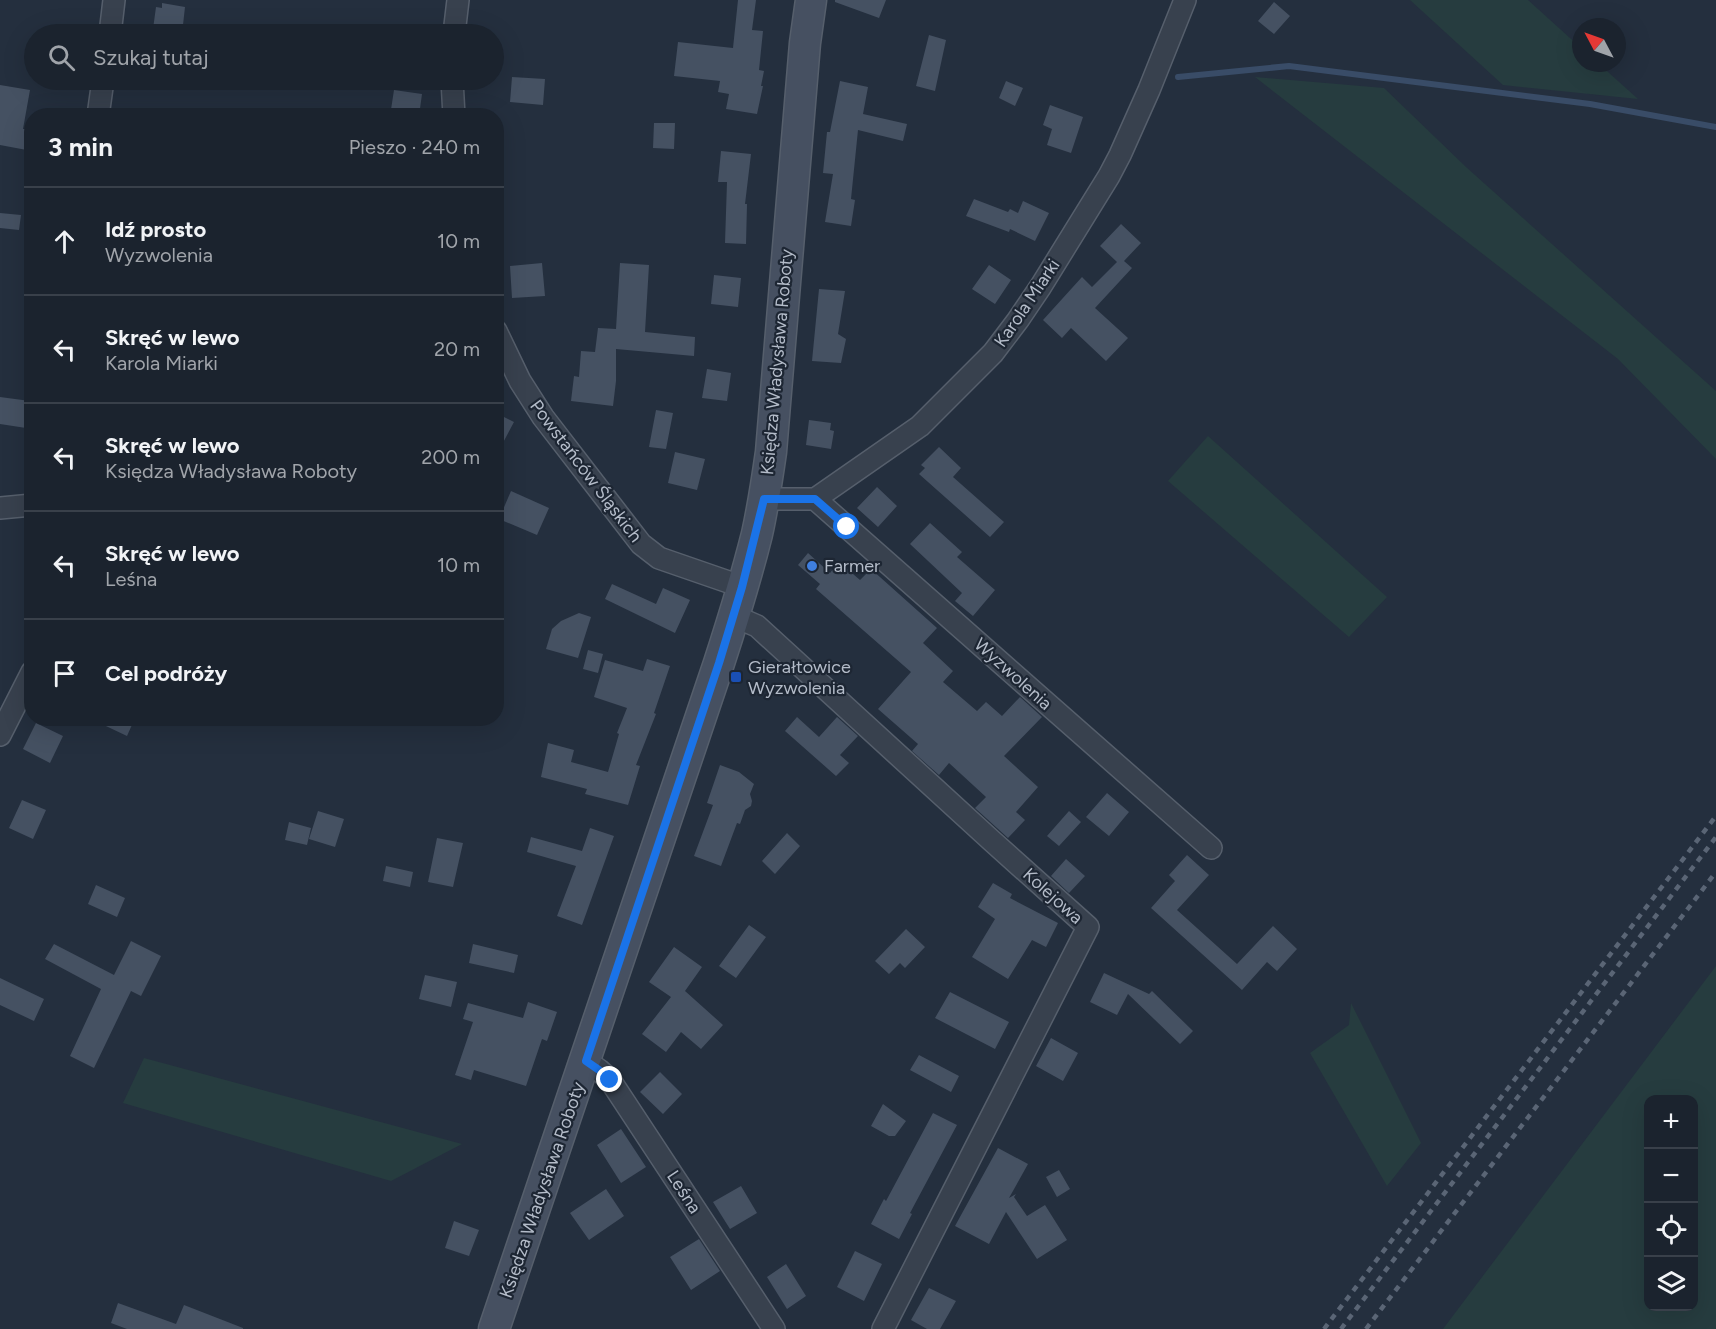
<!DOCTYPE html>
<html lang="pl">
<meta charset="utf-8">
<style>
:root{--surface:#1b232e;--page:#242b36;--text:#f1f3f6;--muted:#a0a4aa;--line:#39404a}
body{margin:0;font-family:Figtree,sans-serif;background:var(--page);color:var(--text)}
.controls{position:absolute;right:18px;bottom:18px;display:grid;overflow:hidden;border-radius:12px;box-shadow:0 6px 24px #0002}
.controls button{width:54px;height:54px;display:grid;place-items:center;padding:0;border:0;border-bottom:2px solid var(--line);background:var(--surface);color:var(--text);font:30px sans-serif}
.compass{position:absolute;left:1572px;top:18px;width:54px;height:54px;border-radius:50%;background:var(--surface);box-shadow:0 6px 24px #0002;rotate:311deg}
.stop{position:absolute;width:18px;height:18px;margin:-14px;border:4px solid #1a73e8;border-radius:50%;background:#fff}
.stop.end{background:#1a73e8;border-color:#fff;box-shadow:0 2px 6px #0008}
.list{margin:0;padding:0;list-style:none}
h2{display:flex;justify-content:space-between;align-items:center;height:78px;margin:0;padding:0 24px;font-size:26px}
h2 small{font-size:20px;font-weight:400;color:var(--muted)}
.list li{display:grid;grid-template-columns:39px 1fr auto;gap:18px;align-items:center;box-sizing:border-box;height:108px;padding:0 24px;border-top:2px solid var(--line)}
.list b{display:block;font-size:22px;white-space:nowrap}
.list p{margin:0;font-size:20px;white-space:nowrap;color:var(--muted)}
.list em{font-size:20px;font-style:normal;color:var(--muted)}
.icon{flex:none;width:33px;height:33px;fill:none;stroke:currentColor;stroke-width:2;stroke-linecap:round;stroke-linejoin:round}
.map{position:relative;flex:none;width:1716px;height:1329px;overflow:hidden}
.search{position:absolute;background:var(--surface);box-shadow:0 6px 24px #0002;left:24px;top:24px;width:480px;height:66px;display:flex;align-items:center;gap:15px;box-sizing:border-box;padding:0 21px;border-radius:33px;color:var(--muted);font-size:22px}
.panel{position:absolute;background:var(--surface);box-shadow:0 6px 24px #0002;left:24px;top:108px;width:480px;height:618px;border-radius:24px}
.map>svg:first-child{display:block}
</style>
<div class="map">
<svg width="1716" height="1329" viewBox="0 0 1716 1329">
<rect width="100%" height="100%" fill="#242f3e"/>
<path fill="#263c3f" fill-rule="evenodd" d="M 1410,0 L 1528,0 L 1581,48 L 1581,63 L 1598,63 L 1638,99 L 1503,85 Z
M 1255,77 L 1384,88 L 1466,167 L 1716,391 L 1716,459 L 1618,359 Z
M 1208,436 L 1387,597 L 1349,637 L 1168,481 Z
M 1716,966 L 1716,1329 L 1443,1329 ZM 1648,1100 L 1694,1100 L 1694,1306 L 1648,1306 Z
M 1351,1003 L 1421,1143 L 1387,1186 L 1310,1053 L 1349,1025 Z
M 144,1058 L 462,1144 L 391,1181 L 123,1103 Z"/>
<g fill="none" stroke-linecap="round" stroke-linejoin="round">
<path stroke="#394c67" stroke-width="6" d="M 1178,77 L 1289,66 L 1590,104 L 1716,127"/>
</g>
<path fill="#455162" d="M 738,0 L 756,0 L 752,30 L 763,31 L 759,70 L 764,71 L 761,86 L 763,86 L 757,114 L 726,109 L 729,94 L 718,92 L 720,81 L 674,76 L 678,42 L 733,48 Z
M 835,0 L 886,0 L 879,18 L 835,2 Z
M 1274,2 L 1290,16 L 1274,34 L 1258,21 Z
M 162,3 L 185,7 L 182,34 L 153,29 L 156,7 L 162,8 Z
M 929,35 L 946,40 L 935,91 L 916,86 Z
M 512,77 L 545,79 L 543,105 L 510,102 Z
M 840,81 L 868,87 L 863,114 L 907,124 L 903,141 L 858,130 L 851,199 L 855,200 L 851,226 L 825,222 L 833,174 L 823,173 L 827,132 L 830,132 Z
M 1006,81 L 1023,88 L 1015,106 L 999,98 Z
M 0,85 L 30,90 L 23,129 L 32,129 L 32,151 L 0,145 Z
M 394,90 L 422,94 L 419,116 L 390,116 Z
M 1050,105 L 1083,117 L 1071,153 L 1047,145 L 1052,129 L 1043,125 Z
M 654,123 L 675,123 L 674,149 L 653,148 Z
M 721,151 L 751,154 L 745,204 L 747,204 L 746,244 L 725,243 L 727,182 L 718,182 Z
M 974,199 L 1008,212 L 1010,209 L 1018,213 L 1023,201 L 1049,213 L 1035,241 L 1010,229 L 1009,232 L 966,216 Z
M 0,213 L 21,215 L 19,230 L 0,228 Z
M 1121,224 L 1141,243 L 1124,261 L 1132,268 L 1095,308 L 1128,338 L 1106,361 L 1071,328 L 1062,338 L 1043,320 L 1082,277 L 1092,287 L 1117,262 L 1100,246 Z
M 542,263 L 545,296 L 512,298 L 510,266 Z
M 620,263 L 649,265 L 645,332 L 695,337 L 694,356 L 616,349 L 616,381 L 613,406 L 571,401 L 574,376 L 579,377 L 581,351 L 595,352 L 598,328 L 616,329 Z
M 989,265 L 1011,280 L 995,304 L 972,289 Z
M 714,275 L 741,278 L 738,307 L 711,304 Z
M 819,289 L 845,291 L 838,334 L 846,339 L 841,363 L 812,361 Z
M 707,369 L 731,373 L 727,401 L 702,398 Z
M 0,397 L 30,401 L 26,428 L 0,424 Z
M 656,410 L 673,413 L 666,449 L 649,447 Z
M 496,413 L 514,422 L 496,456 Z
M 809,420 L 831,423 L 830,430 L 834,431 L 831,449 L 806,445 Z
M 939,447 L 961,468 L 953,477 L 1004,522 L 990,537 L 919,474 L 925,468 L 921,465 Z
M 675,452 L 705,459 L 697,490 L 668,483 Z
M 877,487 L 897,506 L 878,527 L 857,508 Z
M 511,491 L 549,508 L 537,535 L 499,519 Z
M 930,523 L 962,552 L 957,557 L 995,590 L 973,616 L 955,601 L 962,593 L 910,544 Z
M 808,553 L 830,573 L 839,562 L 860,580 L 871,569 L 937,628 L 923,643 L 953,671 L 943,682 L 977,711 L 986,702 L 1002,716 L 1020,697 L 1042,717 L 1004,756 L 1038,787 L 1016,812 L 1025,820 L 1008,838 L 975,808 L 986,797 L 949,763 L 939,775 L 912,751 L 918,744 L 878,709 L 911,672 L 816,589 L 820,584 L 798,565 Z
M 612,584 L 656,604 L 663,588 L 690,600 L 675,633 L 605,599 Z
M 579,613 L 591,617 L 578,658 L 546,649 L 552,629 L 561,621 Z
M 588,650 L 603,654 L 598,673 L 583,669 Z
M 647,659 L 670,666 L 654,713 L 656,714 L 636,765 L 640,766 L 628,805 L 585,794 L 587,789 L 541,777 L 548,743 L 574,750 L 571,762 L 608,772 L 619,734 L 617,733 L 627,708 L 594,697 L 605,660 L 643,671 Z
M 797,717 L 819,737 L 837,717 L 858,736 L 840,755 L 849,763 L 836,776 L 785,731 Z
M 89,718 L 135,718 L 127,736 Z
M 36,723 L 63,736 L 50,763 L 23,749 Z
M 720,765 L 739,772 L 754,784 L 750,794 L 752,801 L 751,806 L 745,810 L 740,824 L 737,823 L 721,866 L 694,856 L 713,805 L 707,803 Z
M 1107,793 L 1129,812 L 1109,836 L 1086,817 Z
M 22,800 L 46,810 L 33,839 L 9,828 Z
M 318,811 L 344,819 L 335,847 L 309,839 Z
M 1069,811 L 1081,822 L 1059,846 L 1047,836 Z
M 289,822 L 311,828 L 307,845 L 285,840 Z
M 590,828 L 614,836 L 582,925 L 557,916 L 576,866 L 527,852 L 531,837 L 582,851 Z
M 787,833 L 800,846 L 775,874 L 762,861 Z
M 437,838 L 463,843 L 453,887 L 428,882 Z
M 1187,855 L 1209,875 L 1177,910 L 1237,964 L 1273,926 L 1297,949 L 1277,971 L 1267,962 L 1242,990 L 1151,908 L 1175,881 L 1169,875 Z
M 1066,859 L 1085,876 L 1069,893 L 1051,876 Z
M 386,866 L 413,872 L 410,887 L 383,881 Z
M 993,883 L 1012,894 L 1010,898 L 1058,923 L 1046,947 L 1032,940 L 1008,979 L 972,957 L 995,919 L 978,907 Z
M 96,885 L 125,898 L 117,917 L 88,904 Z
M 749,925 L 766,937 L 736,978 L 719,966 Z
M 906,929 L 925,947 L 905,968 L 900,963 L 889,974 L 875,961 Z
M 131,941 L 161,956 L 141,996 L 131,991 L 94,1068 L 70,1056 L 101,989 L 45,959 L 54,944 L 114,975 Z
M 473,944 L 518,955 L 514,973 L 469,963 Z
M 674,947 L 702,967 L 685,991 L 723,1025 L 701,1049 L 681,1032 L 666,1052 L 642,1034 L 671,997 L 649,982 Z
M 1104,973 L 1149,994 L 1152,991 L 1193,1031 L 1180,1044 L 1128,994 L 1117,1015 L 1090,1002 Z
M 425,975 L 457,982 L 451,1007 L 419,999 Z
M 0,978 L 44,999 L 34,1021 L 0,1005 Z
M 950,992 L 1009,1022 L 995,1049 L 935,1018 Z
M 528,1002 L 557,1012 L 547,1041 L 542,1039 L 526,1086 L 474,1070 L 471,1080 L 455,1075 L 473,1022 L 463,1019 L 468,1003 L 523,1018 Z
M 1051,1038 L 1078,1053 L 1063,1081 L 1036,1066 Z
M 919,1055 L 959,1076 L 951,1092 L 910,1070 Z
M 660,1072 L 682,1094 L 663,1114 L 640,1092 Z
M 883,1104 L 906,1121 L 895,1136 L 889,1136 L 871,1126 Z
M 933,1113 L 957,1125 L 910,1213 L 912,1214 L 899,1239 L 871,1224 L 884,1199 L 886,1201 Z
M 621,1129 L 646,1167 L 621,1183 L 597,1145 Z
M 998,1148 L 1028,1164 L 1009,1198 L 1016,1194 L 1014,1197 L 1027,1216 L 1045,1205 L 1067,1240 L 1037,1259 L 1006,1212 L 989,1244 L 955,1226 Z
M 1059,1170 L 1070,1189 L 1057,1197 L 1046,1177 Z
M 741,1186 L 757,1213 L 730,1229 L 713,1202 Z
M 606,1189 L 624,1216 L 589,1240 L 570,1213 Z
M 454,1221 L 479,1230 L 469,1256 L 445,1248 Z
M 699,1239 L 720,1271 L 691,1290 L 670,1257 Z
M 855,1251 L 882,1264 L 864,1301 L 837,1287 Z
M 786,1264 L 806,1296 L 787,1309 L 767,1277 Z
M 929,1288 L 956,1301 L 940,1329 L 927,1329 L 911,1320 Z
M 118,1303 L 176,1324 L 184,1305 L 243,1328 L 243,1329 L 127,1329 L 111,1323 Z"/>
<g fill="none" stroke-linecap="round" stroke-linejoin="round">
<g stroke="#565f6c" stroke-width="24">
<path id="street" d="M 110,34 L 114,0
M 454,34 L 458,0
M 452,80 L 454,116
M 98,116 L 103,80
M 496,331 L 520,381 L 543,417 L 641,544 L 659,558 L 743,587
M 764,499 L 815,499 L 920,426 L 993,353 L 1018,320 L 1041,286 L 1109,176 L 1120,155 L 1149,90 L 1185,0
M 815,499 L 1211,848
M 0,508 L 32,505
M 734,616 L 757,626 L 992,841 L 1088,927 L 883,1329
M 0,735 L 32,672
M 586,1061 L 599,1070 L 610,1080 L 774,1329"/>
</g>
<g stroke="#565f6c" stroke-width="33">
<path id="secondary" d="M 494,1329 L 719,663 C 733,620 746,578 757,534 C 763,507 767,480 771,452 L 805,43 L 811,0"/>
</g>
<use href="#street" stroke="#38414e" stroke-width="21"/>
<use href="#secondary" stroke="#465061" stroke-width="30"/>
<path stroke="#5a6575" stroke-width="4.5" stroke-dasharray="6 6" stroke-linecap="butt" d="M 1324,1329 L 1716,816
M 1341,1329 L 1716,837
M 1366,1329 L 1716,872"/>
</g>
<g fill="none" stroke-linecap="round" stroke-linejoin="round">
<path stroke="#1a73e8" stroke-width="8" d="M 610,1080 L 599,1070 L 586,1061 L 719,663 L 742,587 L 764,499 L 815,499 L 847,527"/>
</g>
<circle fill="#3f7fe0" stroke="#1d2633" stroke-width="2" cx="812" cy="566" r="6"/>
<rect fill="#1a4fb4" stroke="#1d2633" stroke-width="2" x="730" y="671" width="12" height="12" rx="3"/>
<g text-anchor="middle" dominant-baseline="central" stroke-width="4.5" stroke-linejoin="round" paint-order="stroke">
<g font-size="18" fill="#b4bcc9" stroke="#1d2633">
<text transform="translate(1027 303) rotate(-56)">Karola Miarki</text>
<text transform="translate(777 362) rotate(-85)">Księdza Władysława Roboty</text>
<text transform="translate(586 471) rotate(53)">Powstańców Śląskich</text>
<text transform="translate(1013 674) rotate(42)">Wyzwolenia</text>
<text transform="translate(1053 896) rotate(42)">Kolejowa</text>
<text transform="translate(542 1190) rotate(-71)">Księdza Władysława Roboty</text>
<text transform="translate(684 1192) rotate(57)">Leśna</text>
</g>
<g font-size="18" fill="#b4bcc9" stroke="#1d2633" text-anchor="start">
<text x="824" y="566">Farmer</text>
<text x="748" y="667">Gierałtowice<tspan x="748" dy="21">Wyzwolenia</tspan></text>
</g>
</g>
</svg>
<div class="controls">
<button>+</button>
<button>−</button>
<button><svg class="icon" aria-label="locate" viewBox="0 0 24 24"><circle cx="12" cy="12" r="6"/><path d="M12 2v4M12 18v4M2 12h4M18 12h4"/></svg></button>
<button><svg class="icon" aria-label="layers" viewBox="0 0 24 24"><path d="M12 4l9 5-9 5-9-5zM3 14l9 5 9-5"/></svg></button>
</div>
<svg class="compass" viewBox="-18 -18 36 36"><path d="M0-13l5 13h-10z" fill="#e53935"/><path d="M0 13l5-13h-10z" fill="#a0a4aa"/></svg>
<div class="stop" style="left:847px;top:527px"></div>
<div class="stop end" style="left:610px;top:1080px"></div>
<div class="search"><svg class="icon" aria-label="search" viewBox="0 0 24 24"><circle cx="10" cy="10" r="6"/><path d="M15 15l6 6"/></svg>Szukaj tutaj</div>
<section class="panel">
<h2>3 min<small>Pieszo · 240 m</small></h2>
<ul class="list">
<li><svg class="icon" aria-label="ahead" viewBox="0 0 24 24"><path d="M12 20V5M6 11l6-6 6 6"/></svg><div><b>Idź prosto</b><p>Wyzwolenia</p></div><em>10 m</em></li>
<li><svg class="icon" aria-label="left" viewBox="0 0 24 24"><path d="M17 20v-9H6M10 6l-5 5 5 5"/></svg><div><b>Skręć w lewo</b><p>Karola Miarki</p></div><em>20 m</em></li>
<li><svg class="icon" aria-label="left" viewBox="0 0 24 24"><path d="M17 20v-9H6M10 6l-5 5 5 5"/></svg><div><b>Skręć w lewo</b><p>Księdza Władysława Roboty</p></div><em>200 m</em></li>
<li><svg class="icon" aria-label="left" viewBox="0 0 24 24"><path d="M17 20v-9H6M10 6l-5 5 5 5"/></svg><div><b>Skręć w lewo</b><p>Leśna</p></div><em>10 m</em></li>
<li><svg class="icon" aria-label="arrive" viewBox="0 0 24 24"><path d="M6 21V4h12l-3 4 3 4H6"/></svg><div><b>Cel podróży</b></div></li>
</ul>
</section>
</div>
